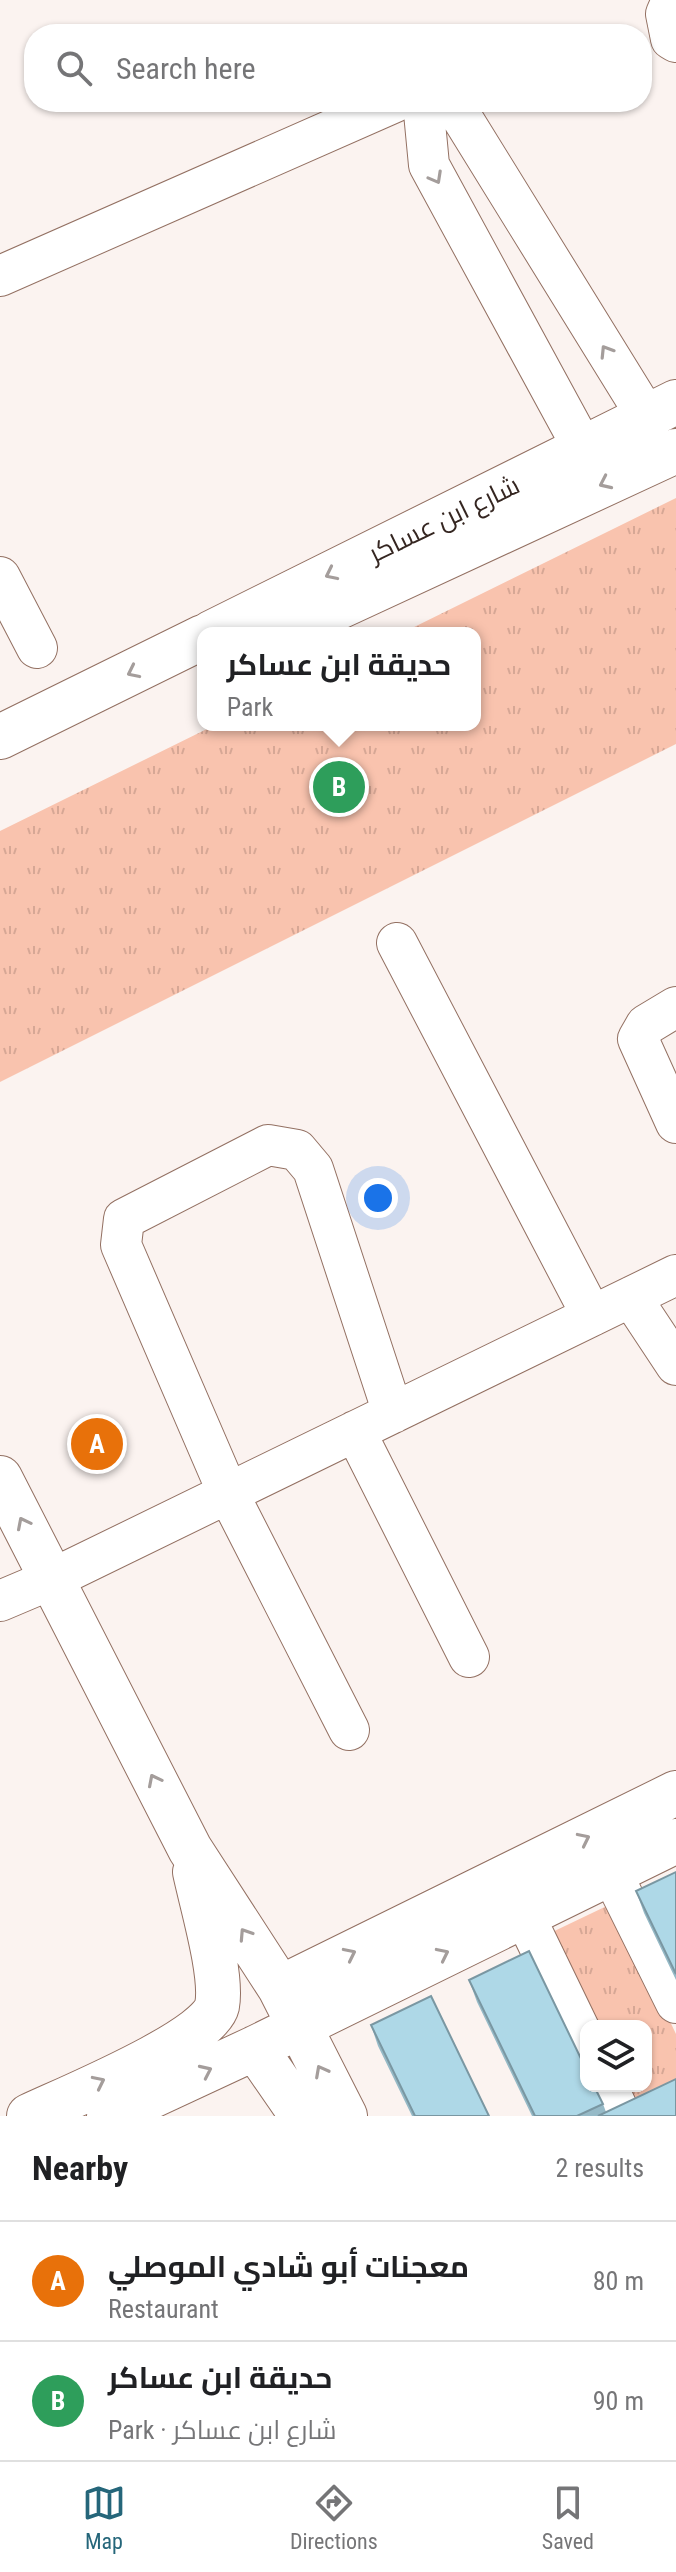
<!DOCTYPE html>
<meta charset="utf-8">
<style>
:root{--surface:#fff;--page:#f2f2f2;--text:#202124;--muted:#757577;--line:#e0e0e0;--accent:#25667a}
body{margin:0;font-family:"Roboto Condensed",Cairo,sans-serif;background:var(--page);color:var(--text)}
.controls{position:absolute;right:24px;bottom:24px;display:grid;overflow:hidden;border-radius:16px;box-shadow:0 2px 6px #0004}
.controls button{width:72px;height:72px;display:grid;place-items:center;padding:0;border:0;border-bottom:2px solid var(--line);background:var(--surface);color:var(--text);font:40px sans-serif}
.you{position:absolute;left:378px;top:1198px;width:28px;height:28px;margin:-20px;border:6px solid #fff;border-radius:50%;background:#1a73e8;box-shadow:0 0 0 12px #1a73e833}
.badge{display:grid;place-items:center;width:52px;height:52px;border-radius:50%;background:var(--accent);color:#fff;font-size:26px;font-weight:700}
.pin{position:absolute;translate:-50% -50%;border:4px solid #fff;box-shadow:0 2px 8px #0006}
.popup{position:absolute;left:197px;top:627px;width:284px;height:104px;box-sizing:border-box;display:grid;place-content:center;border-radius:16px;background:var(--surface);filter:drop-shadow(0 2px 6px #0005);font-size:26px;white-space:nowrap;color:var(--muted)}
.popup b{font-size:30px;color:var(--text)}
.popup::after{content:'';position:absolute;left:50%;top:100%;margin-left:-16px;border:16px solid transparent;border-top-color:var(--surface)}
.list{margin:0;padding:0;list-style:none}
h2{display:flex;justify-content:space-between;align-items:center;height:104px;margin:0;padding:0 32px;font-size:34px}
h2 small{font-size:26px;font-weight:400;color:var(--muted)}
.list li{display:grid;grid-template-columns:52px 1fr auto;gap:24px;align-items:center;box-sizing:border-box;height:120px;padding:0 32px;border-top:2px solid var(--line)}
.list b{display:block;font-size:30px;white-space:nowrap}
.list p{margin:0;font-size:26px;white-space:nowrap;color:var(--muted)}
.list em{font-size:26px;font-style:normal;color:var(--muted)}
.icon{flex:none;width:44px;height:44px;fill:none;stroke:currentColor;stroke-width:2;stroke-linecap:round;stroke-linejoin:round}
.map{position:relative;flex:none;width:676px;height:2116px;overflow:hidden}
.search{position:absolute;background:var(--surface);box-shadow:0 2px 6px #0004;left:24px;right:24px;top:24px;height:88px;display:flex;align-items:center;gap:20px;box-sizing:border-box;padding:0 28px;border-radius:32px;color:var(--muted);font-size:30px}
.sheet{height:344px;background:var(--surface)}
nav{display:flex;justify-content:space-around;align-items:center;box-sizing:border-box;height:112px;border-top:2px solid var(--line);background:var(--surface);font-size:22px;color:var(--muted)}
nav a{display:grid;justify-items:center;gap:4px}
nav .on{color:var(--accent)}
.map>svg:first-child{display:block}
</style>
<div class="map">
<svg width="676" height="2116" viewBox="0 0 676 2116">
<defs>
<pattern id="grass-tufts" width="24" height="20" patternUnits="userSpaceOnUse" patternTransform="scale(2)"><rect width="24" height="20" fill="#f9c3ae"/><path d="M3 7l-1-3M5 7V3M7 7l1-3M15 17l-1-3M17 17v-4M19 17l1-3" fill="none" stroke="#d6a795"/></pattern>
</defs>
<rect width="100%" height="100%" fill="#fbf3f0"/>
<path fill="url(#grass-tufts)" d="M 676,498 L 676,744 L 0,1082 L 0,831 L 215,725 L 475,725 L 475,633 L 402,633 Z
M 613,1903 L 676,2034 L 676,2081 L 627,2105 L 617,2086 L 646,2086 L 646,2026 L 588,2026 L 544,1936 Z"/>
<g fill="none" stroke-linecap="round" stroke-linejoin="round">
<g stroke="#937062" stroke-width="42">
<path id="minor" d="M 672,0 L 666,14 L 671,39 L 676,42
M 423,102 L 429,165 L 584,450
M 444,102 L 456,108 L 647,417
M 0,276 L 395,102
M 0,577 L 37,648
M 397,943 L 592,1316
M 676,1007 L 646,1025 L 638,1039 L 676,1123
M 631,1297 L 676,1365
M 355,1431 L 469,1657
M 0,1601 L 52,1579 L 676,1275
M 349,1730 L 228,1493 L 121,1245 L 124,1219 L 268,1145 L 297,1150 L 313,1169 L 393,1413
M 611,1872 L 676,2003
M 524,1915 L 586,2043
M 607,2086 L 621,2116"/>
</g>
<g stroke="#937062" stroke-width="46">
<path id="major" d="M 211,633 L 676,402
M 283,633 L 676,451
M 0,737 L 203,637
M 0,1478 L 190,1849 L 280,1988 L 345,2116
M 280,1988 L 676,1793
M 255,2048 L 302,2116
M 29,2116 C 65,2099 209,2040 217,2006 C 223,1975 202,1905 195,1872
M 109,2116 L 255,2048 L 676,1841"/>
</g>
<use href="#minor" stroke="#fff" stroke-width="40"/>
<use href="#major" stroke="#fff" stroke-width="44"/>
</g>
<path fill="#96bac7" d="M 676,1872 L 676,1980 L 644,1913 L 636,1891 Z
M 469,1980 L 603,2104 L 606,2112 L 676,2116 L 532,2116 L 477,2002 Z
M 371,2025 L 489,2116 L 412,2116 L 378,2046 Z"/>
<path fill="#aed8e7" stroke="#7a97a2" stroke-width="2" d="M 676,1872 L 676,1974 L 636,1891 Z
M 529,1951 L 586,2069 L 586,2086 L 594,2086 L 603,2104 L 577,2116 L 535,2116 L 469,1980 Z
M 431,1996 L 489,2116 L 415,2116 L 371,2025 Z
M 676,2079 L 676,2116 L 598,2116 Z"/>
<defs><path id="oneway-chevron" d="M-2-3.5L2.5 0L-2 3.5" fill="none" stroke-width="1.6" stroke-linecap="round" stroke-linejoin="round" transform="scale(2)"/></defs>
<g stroke="#a49d9b">
<use href="#oneway-chevron" transform="translate(436 178) rotate(61)"/>
<use href="#oneway-chevron" transform="translate(606 351) rotate(-122)"/>
<use href="#oneway-chevron" transform="translate(605 483) rotate(155)"/>
<use href="#oneway-chevron" transform="translate(331 574) rotate(154)"/>
<use href="#oneway-chevron" transform="translate(133 672) rotate(154)"/>
<use href="#oneway-chevron" transform="translate(23 1523) rotate(-117)"/>
<use href="#oneway-chevron" transform="translate(154 1780) rotate(-117)"/>
<use href="#oneway-chevron" transform="translate(584 1839) rotate(-26)"/>
<use href="#oneway-chevron" transform="translate(245 1934) rotate(-123)"/>
<use href="#oneway-chevron" transform="translate(350 1954) rotate(-26)"/>
<use href="#oneway-chevron" transform="translate(443 1954) rotate(-26)"/>
<use href="#oneway-chevron" transform="translate(206 2071) rotate(-25)"/>
<use href="#oneway-chevron" transform="translate(321 2071) rotate(-118)"/>
<use href="#oneway-chevron" transform="translate(99 2082) rotate(-26)"/>
</g>
<g text-anchor="middle" dominant-baseline="central" stroke-width="6" stroke-linejoin="round" paint-order="stroke">
<g font-size="26" fill="#352621" stroke="#fff">
<text transform="translate(444 519) rotate(-26)">شارع ابن عساكر</text>
</g>
</g>
</svg>
<div class="controls">
<button><svg class="icon" aria-label="layers" viewBox="0 0 24 24"><path d="M12 4l9 5-9 5-9-5zM3 14l9 5 9-5"/></svg></button>
</div>
<div class="you"></div>
<div class="pin badge" style="left:97px;top:1444px;background:#e8710a">A</div>
<div class="pin badge" style="left:339px;top:787px;background:#2e9e5b">B</div>
<div class="popup"><b>حديقة ابن عساكر</b>Park</div>
<div class="search"><svg class="icon" aria-label="search" viewBox="0 0 24 24"><circle cx="10" cy="10" r="6"/><path d="M15 15l6 6"/></svg>Search here</div>
</div>
<section class="sheet">
<h2>Nearby<small>2 results</small></h2>
<ul class="list">
<li><span class="badge" style="background:#e8710a">A</span><div><b>معجنات أبو شادي الموصلي</b><p>Restaurant</p></div><em>80 m</em></li>
<li><span class="badge" style="background:#2e9e5b">B</span><div><b>حديقة ابن عساكر</b><p>Park · شارع ابن عساكر</p></div><em>90 m</em></li>
</ul>
</section>
<nav>
<a class="on"><svg class="icon" aria-label="map" viewBox="0 0 24 24"><path d="M3 6l6-2 6 2 6-2v14l-6 2-6-2-6 2zM9 4v14M15 6v14"/></svg>Map</a>
<a><svg class="icon" aria-label="directions" viewBox="0 0 24 24"><path d="M12 3l9 9-9 9-9-9zM9 14v-3h6M13 9l2 2-2 2"/></svg>Directions</a>
<a><svg class="icon" aria-label="saved" viewBox="0 0 24 24"><path d="M7 4h10v16l-5-4-5 4z"/></svg>Saved</a>
</nav>
